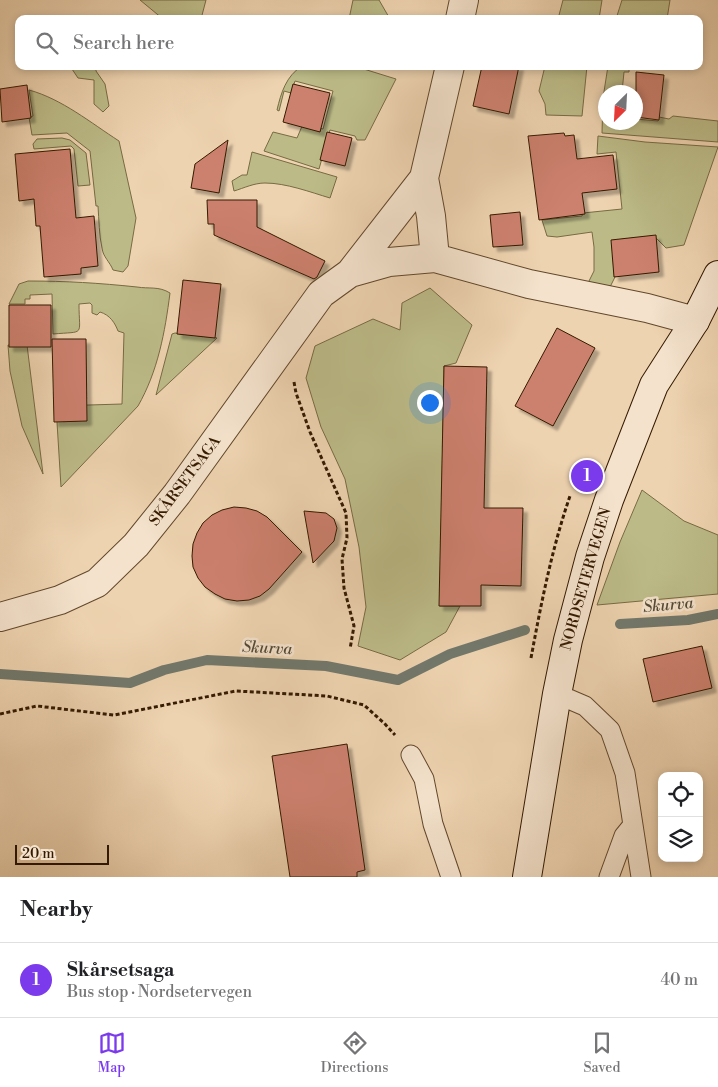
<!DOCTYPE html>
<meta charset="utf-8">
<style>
:root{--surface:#fff;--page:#f2f2f2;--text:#202124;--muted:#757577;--line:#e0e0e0;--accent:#7c3aed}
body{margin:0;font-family:"Libre Bodoni",serif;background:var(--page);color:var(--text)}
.controls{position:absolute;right:15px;bottom:15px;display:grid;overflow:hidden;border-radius:10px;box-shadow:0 2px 8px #0003}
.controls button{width:45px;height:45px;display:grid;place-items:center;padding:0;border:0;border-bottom:1px solid var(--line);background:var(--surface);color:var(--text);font:25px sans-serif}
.compass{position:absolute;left:598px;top:85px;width:45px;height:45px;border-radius:50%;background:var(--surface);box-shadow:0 2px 8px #0003;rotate:204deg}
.scale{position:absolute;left:15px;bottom:12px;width:94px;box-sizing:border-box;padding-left:5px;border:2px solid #341a00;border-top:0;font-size:14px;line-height:18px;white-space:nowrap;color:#341a00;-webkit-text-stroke:4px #f4e2cc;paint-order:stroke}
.you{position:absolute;left:429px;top:402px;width:18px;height:18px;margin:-12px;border:4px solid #fff;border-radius:50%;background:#1a73e8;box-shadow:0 0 0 8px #1a73e833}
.badge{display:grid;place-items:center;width:32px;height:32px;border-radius:50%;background:var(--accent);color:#fff;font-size:16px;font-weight:700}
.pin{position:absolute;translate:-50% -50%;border:2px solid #fff;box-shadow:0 1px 5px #0006}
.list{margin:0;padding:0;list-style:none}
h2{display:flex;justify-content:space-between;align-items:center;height:65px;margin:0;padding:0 20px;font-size:21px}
h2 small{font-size:16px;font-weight:400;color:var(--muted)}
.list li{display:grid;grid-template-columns:32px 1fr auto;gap:15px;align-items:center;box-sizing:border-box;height:75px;padding:0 20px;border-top:1px solid var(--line)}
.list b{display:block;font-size:19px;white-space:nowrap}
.list p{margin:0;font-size:16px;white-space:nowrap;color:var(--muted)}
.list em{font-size:16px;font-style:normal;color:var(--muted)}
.icon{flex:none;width:28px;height:28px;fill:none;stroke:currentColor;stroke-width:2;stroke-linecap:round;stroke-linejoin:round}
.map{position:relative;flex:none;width:718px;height:877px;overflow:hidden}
.search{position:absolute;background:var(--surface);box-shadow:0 2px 8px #0003;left:15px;right:15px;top:15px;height:55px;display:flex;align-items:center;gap:12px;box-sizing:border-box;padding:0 18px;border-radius:10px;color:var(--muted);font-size:19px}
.sheet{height:140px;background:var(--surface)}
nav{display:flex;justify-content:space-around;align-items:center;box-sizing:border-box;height:70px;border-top:1px solid var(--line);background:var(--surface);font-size:14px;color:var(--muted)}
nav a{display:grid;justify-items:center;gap:2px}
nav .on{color:var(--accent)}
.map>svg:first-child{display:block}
</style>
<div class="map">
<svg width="718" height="877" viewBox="0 0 718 877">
<defs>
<filter id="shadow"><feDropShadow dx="4.5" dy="4.5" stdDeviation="1" flood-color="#0004"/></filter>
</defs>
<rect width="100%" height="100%" fill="#eed3b0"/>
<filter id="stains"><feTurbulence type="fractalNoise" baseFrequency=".004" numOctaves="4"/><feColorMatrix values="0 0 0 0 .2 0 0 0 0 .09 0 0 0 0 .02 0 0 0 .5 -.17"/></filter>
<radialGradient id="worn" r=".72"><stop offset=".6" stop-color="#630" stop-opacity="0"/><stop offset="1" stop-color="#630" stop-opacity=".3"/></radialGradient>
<path fill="#bcbb88" stroke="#786a44" d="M 140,0 L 206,0 L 201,19 L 163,19 Z
M 353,0 L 379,0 L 390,19 L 349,19 Z
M 563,0 L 602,0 L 599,19 L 558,19 Z
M 622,0 L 670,0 L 667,19 L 616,19 Z
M 70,66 L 96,66 L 96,71 L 105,84 L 109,106 L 103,112 L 94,104 L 94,80 L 78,78 Z
M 302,66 L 354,66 L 396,79 L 365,140 L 357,140 L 355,136 L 330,130 L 319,169 L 264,151 L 273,132 L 297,138 L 303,124 L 323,129 L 333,91 L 295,81 L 291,93 L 284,91 L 279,111 L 277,110 C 281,93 286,76 302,66 Z
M 545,66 L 587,66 L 582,116 L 546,115 L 545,104 L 539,91 Z
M 608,66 L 629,66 L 629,72 L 624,72 L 622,92 L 606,92 L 606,122 L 636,122 L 636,119 L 658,121 L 659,117 L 669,119 L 673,116 L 718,121 L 718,142 L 602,133 L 603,98 Z
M 29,90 C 62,99 91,123 119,141 L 136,218 L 128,266 L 123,272 L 113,270 C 110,262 103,257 102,248 C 99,235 99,220 98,206 L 96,206 L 90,151 L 67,133 L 32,135 L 29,117 L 33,116 Z
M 598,136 L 645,142 L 718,147 L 684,245 L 666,248 L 655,237 L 615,277 L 610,287 L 588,283 L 594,271 L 594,247 L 592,232 L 557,237 L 547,236 L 542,220 L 582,216 L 583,213 L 622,209 L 616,152 L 597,154 Z
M 62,138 L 70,140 L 86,153 L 90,185 L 78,186 L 74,149 L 71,146 L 34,149 L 33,144 L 37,139 Z
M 252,152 L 337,177 L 330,198 C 310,192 286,183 265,183 C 254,183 244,188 234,191 L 232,181 L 242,175 L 247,175 Z
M 28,281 C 66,281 99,283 137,287 C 149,289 159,286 170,293 C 165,332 158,371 138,406 L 61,487 L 56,406 L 122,404 L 124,333 L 118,331 C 115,323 110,315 100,312 L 97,315 L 92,313 L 92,305 L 90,303 L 79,304 C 79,337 86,331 53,334 L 52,294 L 30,295 L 30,299 L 25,299 L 25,304 L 9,304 L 19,284 Z
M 430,288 L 472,325 L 456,363 L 444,366 L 440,606 L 460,606 L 446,632 L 400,660 L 358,646 L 366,607 L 359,547 L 345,479 L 321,427 L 306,378 L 315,346 L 373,319 L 400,330 L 402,303 Z
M 175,333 L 217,338 L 156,395 L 172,334 Z
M 8,345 L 27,345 L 43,474 L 22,426 L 10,371 Z
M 642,490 L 684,521 L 718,535 L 718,594 L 597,605 L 620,542 Z"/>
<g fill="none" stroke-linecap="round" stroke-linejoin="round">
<path stroke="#72786c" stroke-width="10" d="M 620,624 L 688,620 L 718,614
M 0,674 L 130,683 L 164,670 L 207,660 L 326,666 L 398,680 L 450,654 L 525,630"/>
</g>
<path fill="#cc806e" stroke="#341a00" filter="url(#shadow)" d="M 482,66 L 519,66 L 509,114 L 473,106 Z
M 636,72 L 664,75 L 659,120 L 636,117 Z
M 293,84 L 330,93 L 320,132 L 283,122 Z
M 27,85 L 31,118 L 2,122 L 0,89 Z
M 327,132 L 352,138 L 345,166 L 320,160 Z
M 564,133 L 565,136 L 574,135 L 577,159 L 613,155 L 617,189 L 582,193 L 585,214 L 539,220 L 528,136 Z
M 228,140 L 219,193 L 191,188 L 195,164 Z
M 70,149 L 76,218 L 94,216 L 98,266 L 81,268 L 81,274 L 44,277 L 40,226 L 36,226 L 34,199 L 19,201 L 15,154 Z
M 207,200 L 257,200 L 257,227 L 325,261 L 317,277 L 314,279 L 214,235 L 214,224 L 208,224 Z
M 520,212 L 523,245 L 493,247 L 490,215 Z
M 656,235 L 659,272 L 614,277 L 611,240 Z
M 183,280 L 221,284 L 215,338 L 177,334 Z
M 9,305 L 51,305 L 51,347 L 9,347 Z
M 557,328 L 595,348 L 553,426 L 515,406 Z
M 52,339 L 86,339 L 87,421 L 54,422 Z
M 444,366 L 487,367 L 484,508 L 523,508 L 521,586 L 481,585 L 481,606 L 439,606 Z
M 234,507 L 246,508 L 257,511 L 267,517 L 302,552 L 269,589 L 260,596 L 249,600 L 237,601 L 225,599 L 215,594 L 205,587 L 198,578 L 193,567 L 192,556 L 193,544 L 197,533 L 203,523 L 212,515 L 222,510 Z
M 304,511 L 326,513 L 334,519 L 337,528 L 334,541 L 313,563 Z
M 702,646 L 712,688 L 653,702 L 643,659 Z
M 347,744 L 365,870 L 357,872 L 357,877 L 290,877 L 272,756 Z"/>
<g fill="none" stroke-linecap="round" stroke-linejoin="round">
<g stroke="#62482c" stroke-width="21">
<path id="service" d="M 557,694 L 585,706 L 610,730 L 625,773 L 641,877
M 411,755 L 424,779 L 433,824 L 451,877
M 609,877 L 624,836 L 633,825"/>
</g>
<g stroke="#62482c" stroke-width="30">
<path id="minor" d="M 460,19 L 464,0
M 435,258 L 431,216 L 424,178 L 450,66
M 350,273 L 424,178
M 0,617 L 60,600 L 97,583 L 136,545 L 177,494 L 321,294 L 350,273 L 389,262 L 435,258 L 529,284 L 647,308 L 695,321"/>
</g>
<g stroke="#341a00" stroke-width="30">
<path id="secondary" d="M 527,877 L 557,694 L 568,640 L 590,557 L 609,500 L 654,385 L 695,321 L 718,275"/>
</g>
<path stroke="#341a00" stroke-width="3" stroke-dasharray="4 2.5" stroke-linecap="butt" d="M 294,382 L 296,393 L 310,432 L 346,513 L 347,538 L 342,559 L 344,588 L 354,626 L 350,649
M 531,658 C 541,604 552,548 570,496
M 0,714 L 37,706 L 114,715 L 236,691 L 327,696 L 364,705 L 385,724 L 395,735"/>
<use href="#service" stroke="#f4e2cc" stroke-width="19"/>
<use href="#minor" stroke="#f4e2cc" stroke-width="28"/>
<use href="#secondary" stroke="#f4e2cc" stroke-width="28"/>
</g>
<g text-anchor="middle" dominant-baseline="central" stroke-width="5" stroke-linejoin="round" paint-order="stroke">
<g font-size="15" fill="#341a00" stroke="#f4e2cc">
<text transform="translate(185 481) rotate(-53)">SKÅRSETSAGA</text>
<text transform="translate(586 579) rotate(-74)">NORDSETERVEGEN</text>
</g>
<g font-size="16" font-style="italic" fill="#534936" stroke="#f4e2cc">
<text transform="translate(668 605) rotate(-5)">Skurva</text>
<text transform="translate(267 648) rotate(3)">Skurva</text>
</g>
</g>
<rect width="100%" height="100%" filter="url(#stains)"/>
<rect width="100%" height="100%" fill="url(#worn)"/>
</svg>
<div class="controls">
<button><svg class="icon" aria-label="locate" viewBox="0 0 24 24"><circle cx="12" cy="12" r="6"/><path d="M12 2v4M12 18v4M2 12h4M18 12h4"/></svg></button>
<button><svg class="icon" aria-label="layers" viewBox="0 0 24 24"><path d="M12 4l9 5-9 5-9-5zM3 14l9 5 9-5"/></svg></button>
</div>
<svg class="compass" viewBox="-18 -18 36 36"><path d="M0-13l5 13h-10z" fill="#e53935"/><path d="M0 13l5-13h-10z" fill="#757577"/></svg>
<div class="scale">20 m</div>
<div class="you"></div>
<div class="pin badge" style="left:587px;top:476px">1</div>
<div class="search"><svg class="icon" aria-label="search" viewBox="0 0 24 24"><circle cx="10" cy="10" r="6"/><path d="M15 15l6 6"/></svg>Search here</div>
</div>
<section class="sheet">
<h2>Nearby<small></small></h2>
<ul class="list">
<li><span class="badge">1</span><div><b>Skårsetsaga</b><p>Bus stop · Nordsetervegen</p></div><em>40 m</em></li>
</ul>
</section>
<nav>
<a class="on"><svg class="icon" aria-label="map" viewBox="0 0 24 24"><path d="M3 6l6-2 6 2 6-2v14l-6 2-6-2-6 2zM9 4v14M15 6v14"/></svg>Map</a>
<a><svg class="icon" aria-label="directions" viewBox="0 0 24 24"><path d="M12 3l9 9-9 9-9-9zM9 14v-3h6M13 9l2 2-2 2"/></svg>Directions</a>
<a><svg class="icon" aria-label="saved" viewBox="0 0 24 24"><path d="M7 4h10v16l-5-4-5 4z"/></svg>Saved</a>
</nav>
